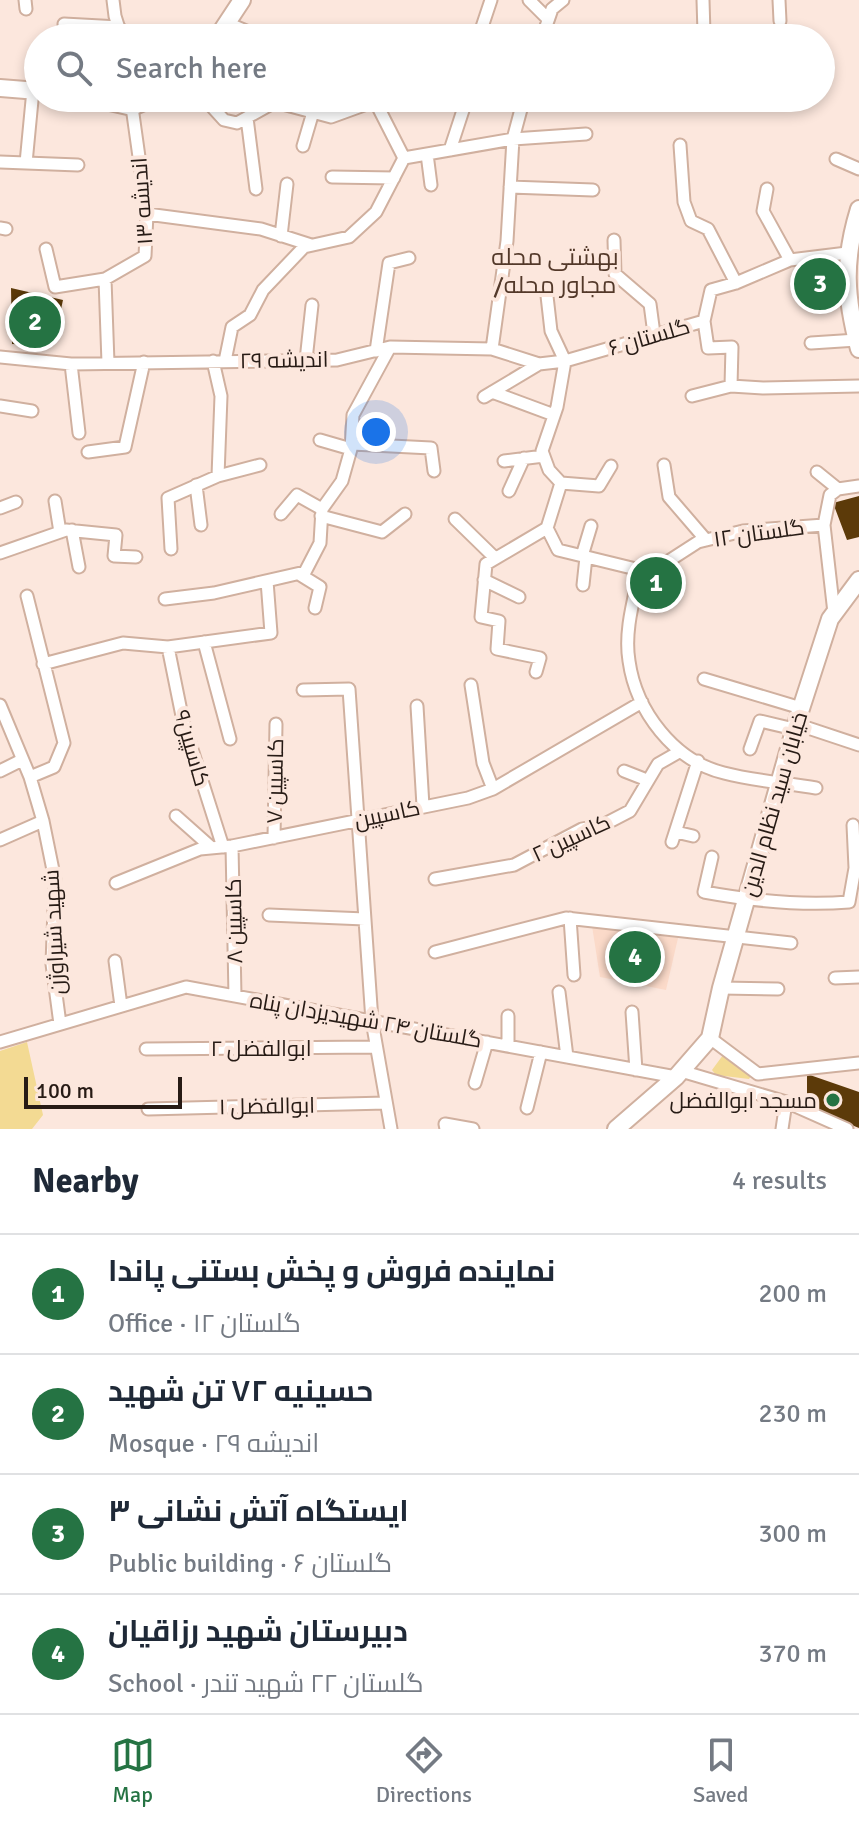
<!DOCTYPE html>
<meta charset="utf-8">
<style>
:root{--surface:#fff;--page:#f6f6f7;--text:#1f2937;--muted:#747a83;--line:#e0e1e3;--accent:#257343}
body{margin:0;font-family:Signika,Cairo,sans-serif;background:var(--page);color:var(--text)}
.scale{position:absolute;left:24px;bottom:20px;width:158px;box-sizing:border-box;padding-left:8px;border:4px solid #271b15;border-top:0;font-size:22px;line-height:28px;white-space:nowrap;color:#271b15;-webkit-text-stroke:6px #fce7dd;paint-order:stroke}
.you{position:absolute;left:376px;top:432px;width:28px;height:28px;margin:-20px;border:6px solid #fff;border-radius:50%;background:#1a73e8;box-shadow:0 0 0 12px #1a73e833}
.badge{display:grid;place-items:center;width:52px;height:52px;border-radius:50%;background:var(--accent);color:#fff;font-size:26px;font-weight:700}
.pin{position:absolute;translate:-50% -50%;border:4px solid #fff;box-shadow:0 2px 8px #0006}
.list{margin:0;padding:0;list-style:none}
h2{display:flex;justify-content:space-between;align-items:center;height:104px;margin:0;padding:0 32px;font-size:34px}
h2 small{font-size:26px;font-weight:400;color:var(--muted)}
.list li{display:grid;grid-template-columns:52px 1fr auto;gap:24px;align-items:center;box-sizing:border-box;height:120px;padding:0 32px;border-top:2px solid var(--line)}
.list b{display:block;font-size:30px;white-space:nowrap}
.list p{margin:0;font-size:26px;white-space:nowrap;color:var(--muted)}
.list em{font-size:26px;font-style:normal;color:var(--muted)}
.icon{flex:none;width:44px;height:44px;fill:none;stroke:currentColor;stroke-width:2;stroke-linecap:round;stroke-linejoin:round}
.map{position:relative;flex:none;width:859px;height:1129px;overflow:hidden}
.search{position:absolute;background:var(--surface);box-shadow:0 4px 12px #0003;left:24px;right:24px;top:24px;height:88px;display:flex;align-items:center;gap:20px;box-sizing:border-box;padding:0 28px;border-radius:44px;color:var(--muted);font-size:30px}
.sheet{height:584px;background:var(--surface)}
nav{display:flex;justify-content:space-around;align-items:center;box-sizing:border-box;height:112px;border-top:2px solid var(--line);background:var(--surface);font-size:22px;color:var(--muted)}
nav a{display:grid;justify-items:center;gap:4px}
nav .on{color:var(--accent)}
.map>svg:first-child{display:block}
</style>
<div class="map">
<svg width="859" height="1129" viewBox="0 0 859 1129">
<rect width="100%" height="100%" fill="#fce7dd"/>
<path fill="#fbdac9" d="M 592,926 L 678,938 L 666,990 L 600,977 Z"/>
<path fill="#f3da93" d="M 27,1042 L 43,1115 L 32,1129 L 0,1129 L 0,1051 Z
M 723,1055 L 751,1076 L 749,1079 L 716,1075 L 712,1070 Z"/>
<path fill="#5c3a09" d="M 840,266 L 842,297 L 798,297 L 798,271 Z
M 11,288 L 63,300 L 53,346 L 12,344 Z
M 859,496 L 859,537 L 847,540 L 833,503 Z
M 807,1074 L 859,1092 L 859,1128 L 807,1107 Z"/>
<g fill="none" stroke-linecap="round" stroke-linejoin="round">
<g stroke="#d0b09f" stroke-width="15">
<path id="street" d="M 25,0 L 26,9
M 113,0 L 115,16 L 122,38
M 529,0 L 548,19
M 703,0 L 704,33 L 709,38
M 779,0 L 780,21
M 227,23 L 263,38
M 481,30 L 491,0
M 68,38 L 64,24 L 119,27
M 542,38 L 552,9 L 563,0
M 204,98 L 224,120 L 237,123 L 275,102 L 331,117 L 375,101 L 404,158
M 339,98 L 340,113
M 749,98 L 758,102
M 247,118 L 256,189
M 680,145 L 684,202 L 691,221 L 708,229 L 736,283
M 303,146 L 313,112
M 450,150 L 467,98
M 427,154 L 431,185
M 836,159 L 859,169
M 0,162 L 78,165
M 26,163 L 33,90
M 332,177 L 394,178
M 510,187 L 593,190
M 767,189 L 763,211 L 790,260
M 147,214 L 261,229 L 311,245
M 0,228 L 6,229
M 281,236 L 287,184
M 614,240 L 615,274 L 650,304 L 654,334
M 46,249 L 55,287 L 105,279 L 145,256 L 147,214 L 132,107
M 105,279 L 108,363
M 547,296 L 551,331 L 565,361
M 704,321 L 708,348 L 732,347 L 731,386 L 763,388 L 859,386
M 811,343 L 857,340
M 492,349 L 507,241 L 513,139 L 524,98
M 376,351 L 389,263 L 409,258
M 0,357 L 71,364 L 337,360 L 390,347 L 492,349 L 539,364 L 565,361 L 704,321 L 711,290 L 736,283 L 790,260 L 847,253
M 306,360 L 312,305
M 225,361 L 232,327 L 250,315 L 263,290 L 304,247 L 349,237 L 376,212 L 404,158 L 513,139 L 586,134
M 565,361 L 557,407 L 542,451 L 549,470 L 561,483 L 547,528 L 558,550 L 640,570 L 667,562 L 698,542 L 743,531 L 824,525 L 830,495 L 838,489 L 859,486
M 71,364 L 79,433
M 492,392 L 554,415
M 692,396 L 731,386
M 484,397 L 539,364
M 0,406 L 32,411
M 320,440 L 351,449
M 352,444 L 431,448 L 434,471
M 88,452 L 125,447 L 144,362
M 504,461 L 544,456
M 664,465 L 669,497 L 706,540
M 817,472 L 838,489
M 218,476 L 260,465
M 561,483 L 599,486 L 611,466
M 196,485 L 201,525
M 509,491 L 524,458
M 55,501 L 60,532
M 0,508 L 16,502
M 281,514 L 297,495 L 322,509
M 321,516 L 382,532 L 405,514
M 455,519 L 495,558
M 824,525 L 834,613
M 72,530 L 79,567
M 171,549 L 168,498 L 218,476 L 221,396 L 213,361
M 0,553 L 66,530 L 116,535 L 114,556 L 136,557
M 582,556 L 591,526
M 640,570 C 634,599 624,631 629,661 C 636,711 674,761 724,773 C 754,781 786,783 816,788
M 299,574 L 320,587 L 315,608
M 484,580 L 519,597
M 583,585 L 586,557
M 27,596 L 64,743 L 54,767 L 30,777
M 165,599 L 214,593 L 305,572 L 320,543 L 322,509 L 342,481 L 351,449 L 353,415 L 390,347
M 204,642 L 230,739
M 168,647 L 183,721 L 223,847
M 43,664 L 123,643 L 168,647 L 271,633 L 267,581
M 536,672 L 540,658 L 497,649 L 499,621 L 481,617 L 486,564 L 547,528
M 704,679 L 801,708
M 471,685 L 483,763 L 493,789
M 303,690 L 349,689 L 372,1021 L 391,1129
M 0,705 L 30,777 L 43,821 L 55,880 L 52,964 L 60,1024
M 417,706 L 423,806
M 796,724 L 859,745
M 750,749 L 760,721 L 794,729
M 0,771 L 22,760
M 624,771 L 647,780
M 176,816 L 212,848
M 676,832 L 693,836
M 274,838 L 276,724
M 0,840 L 43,821
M 672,842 L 698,761
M 232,846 L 235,996
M 712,857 L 704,892 C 753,901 800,906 849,902 L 855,868 L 853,825
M 435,879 L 514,865 L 582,829 L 603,825 L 630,811 L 658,764 L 679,752
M 116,883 L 200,849 L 232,846 L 468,798 L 493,789 L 642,702
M 269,915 L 365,919
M 570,918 L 574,975
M 435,952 L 566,918 L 791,943
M 115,961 L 121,1006
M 835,978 L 859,977
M 721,988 L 778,989
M 559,992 L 567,1057
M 632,1012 L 636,1070
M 508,1016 L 508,1046
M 710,1038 L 758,1074 L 859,1063
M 0,1042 L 186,987 L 676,1077
M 146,1049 L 376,1047
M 681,1071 L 786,1102 L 847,1129
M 475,1083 L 487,1042
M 527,1108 L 541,1052
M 148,1109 L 386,1103
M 446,1129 L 445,1124 L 473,1129
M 782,1129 L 786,1102"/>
</g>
<g stroke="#d0b09f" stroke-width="20">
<path id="secondary" d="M 217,38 L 242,0
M 0,88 L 38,91
M 92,98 L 132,107 L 153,98
M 859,209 C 843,261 845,296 859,349
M 616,1129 L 676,1077 L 710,1038 L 721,988 L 796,724 L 830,619 L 859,580"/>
</g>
<use href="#street" stroke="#fff" stroke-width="11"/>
<use href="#secondary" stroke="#fff" stroke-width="16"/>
</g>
<circle fill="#257343" stroke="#fce7dd" stroke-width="3" cx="833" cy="1100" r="8"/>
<g text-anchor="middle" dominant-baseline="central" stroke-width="8" stroke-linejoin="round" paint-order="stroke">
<g font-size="22" fill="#271b15" stroke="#fce7dd">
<text transform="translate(142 201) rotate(-94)">اندیشه ۱۳</text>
<text transform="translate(649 337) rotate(-16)">گلستان ۶</text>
<text transform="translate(284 360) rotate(-1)">اندیشه ۲۹</text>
<text transform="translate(759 533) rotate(-8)">گلستان ۱۲</text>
<text transform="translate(192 748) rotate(74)">کاسپین۹</text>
<text transform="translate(275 781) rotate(-89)">کاسپین ۷</text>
<text transform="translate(774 804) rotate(-74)">خیابان سید نظام الدین</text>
<text transform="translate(387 814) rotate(-12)">کاسپین</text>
<text transform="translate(571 838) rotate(-25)">کاسپین ۲</text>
<text transform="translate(234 921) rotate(-91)">کاسپین ۸</text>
<text transform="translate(54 932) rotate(-93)">شهید شیراوژن</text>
<text transform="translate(366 1020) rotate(10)">گلستان ۲۴ شهیدیزدان پناه</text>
<text x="261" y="1048">ابوالفضل ۲</text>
<text transform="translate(267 1106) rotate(-1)">ابوالفضل ۱</text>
</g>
<g font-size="22" fill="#271b15" stroke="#fce7dd" text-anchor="end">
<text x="817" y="1100">مسجد ابوالفضل</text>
</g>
<g font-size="24" fill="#53392a" stroke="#fce7dd">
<text x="555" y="257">بهشتی محله<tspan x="555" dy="28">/مجاور محله</tspan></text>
</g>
</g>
</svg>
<div class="scale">100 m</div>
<div class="you"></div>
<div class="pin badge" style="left:656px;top:583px">1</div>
<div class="pin badge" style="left:35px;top:322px">2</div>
<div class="pin badge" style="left:820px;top:284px">3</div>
<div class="pin badge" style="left:635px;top:957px">4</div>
<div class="search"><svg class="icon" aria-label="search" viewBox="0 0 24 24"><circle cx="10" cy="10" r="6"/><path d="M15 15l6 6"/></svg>Search here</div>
</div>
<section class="sheet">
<h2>Nearby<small>4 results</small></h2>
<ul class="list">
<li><span class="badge">1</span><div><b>نماینده فروش و پخش بستنی پاندا</b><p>Office · گلستان ۱۲</p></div><em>200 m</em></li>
<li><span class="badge">2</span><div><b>حسینیه ۷۲ تن شهید</b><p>Mosque · اندیشه ۲۹</p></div><em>230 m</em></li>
<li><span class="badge">3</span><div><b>ایستگاه آتش نشانی ۳</b><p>Public building · گلستان ۶</p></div><em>300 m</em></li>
<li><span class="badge">4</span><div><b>دبیرستان شهید رزاقیان</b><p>School · گلستان ۲۲ شهید تندر</p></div><em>370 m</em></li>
</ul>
</section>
<nav>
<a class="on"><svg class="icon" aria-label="map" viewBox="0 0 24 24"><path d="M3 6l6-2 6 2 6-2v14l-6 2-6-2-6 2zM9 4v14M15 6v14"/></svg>Map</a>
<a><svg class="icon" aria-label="directions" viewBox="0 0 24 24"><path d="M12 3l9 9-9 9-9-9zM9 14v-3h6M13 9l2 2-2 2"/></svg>Directions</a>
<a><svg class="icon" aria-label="saved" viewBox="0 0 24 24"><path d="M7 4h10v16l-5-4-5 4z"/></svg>Saved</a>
</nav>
